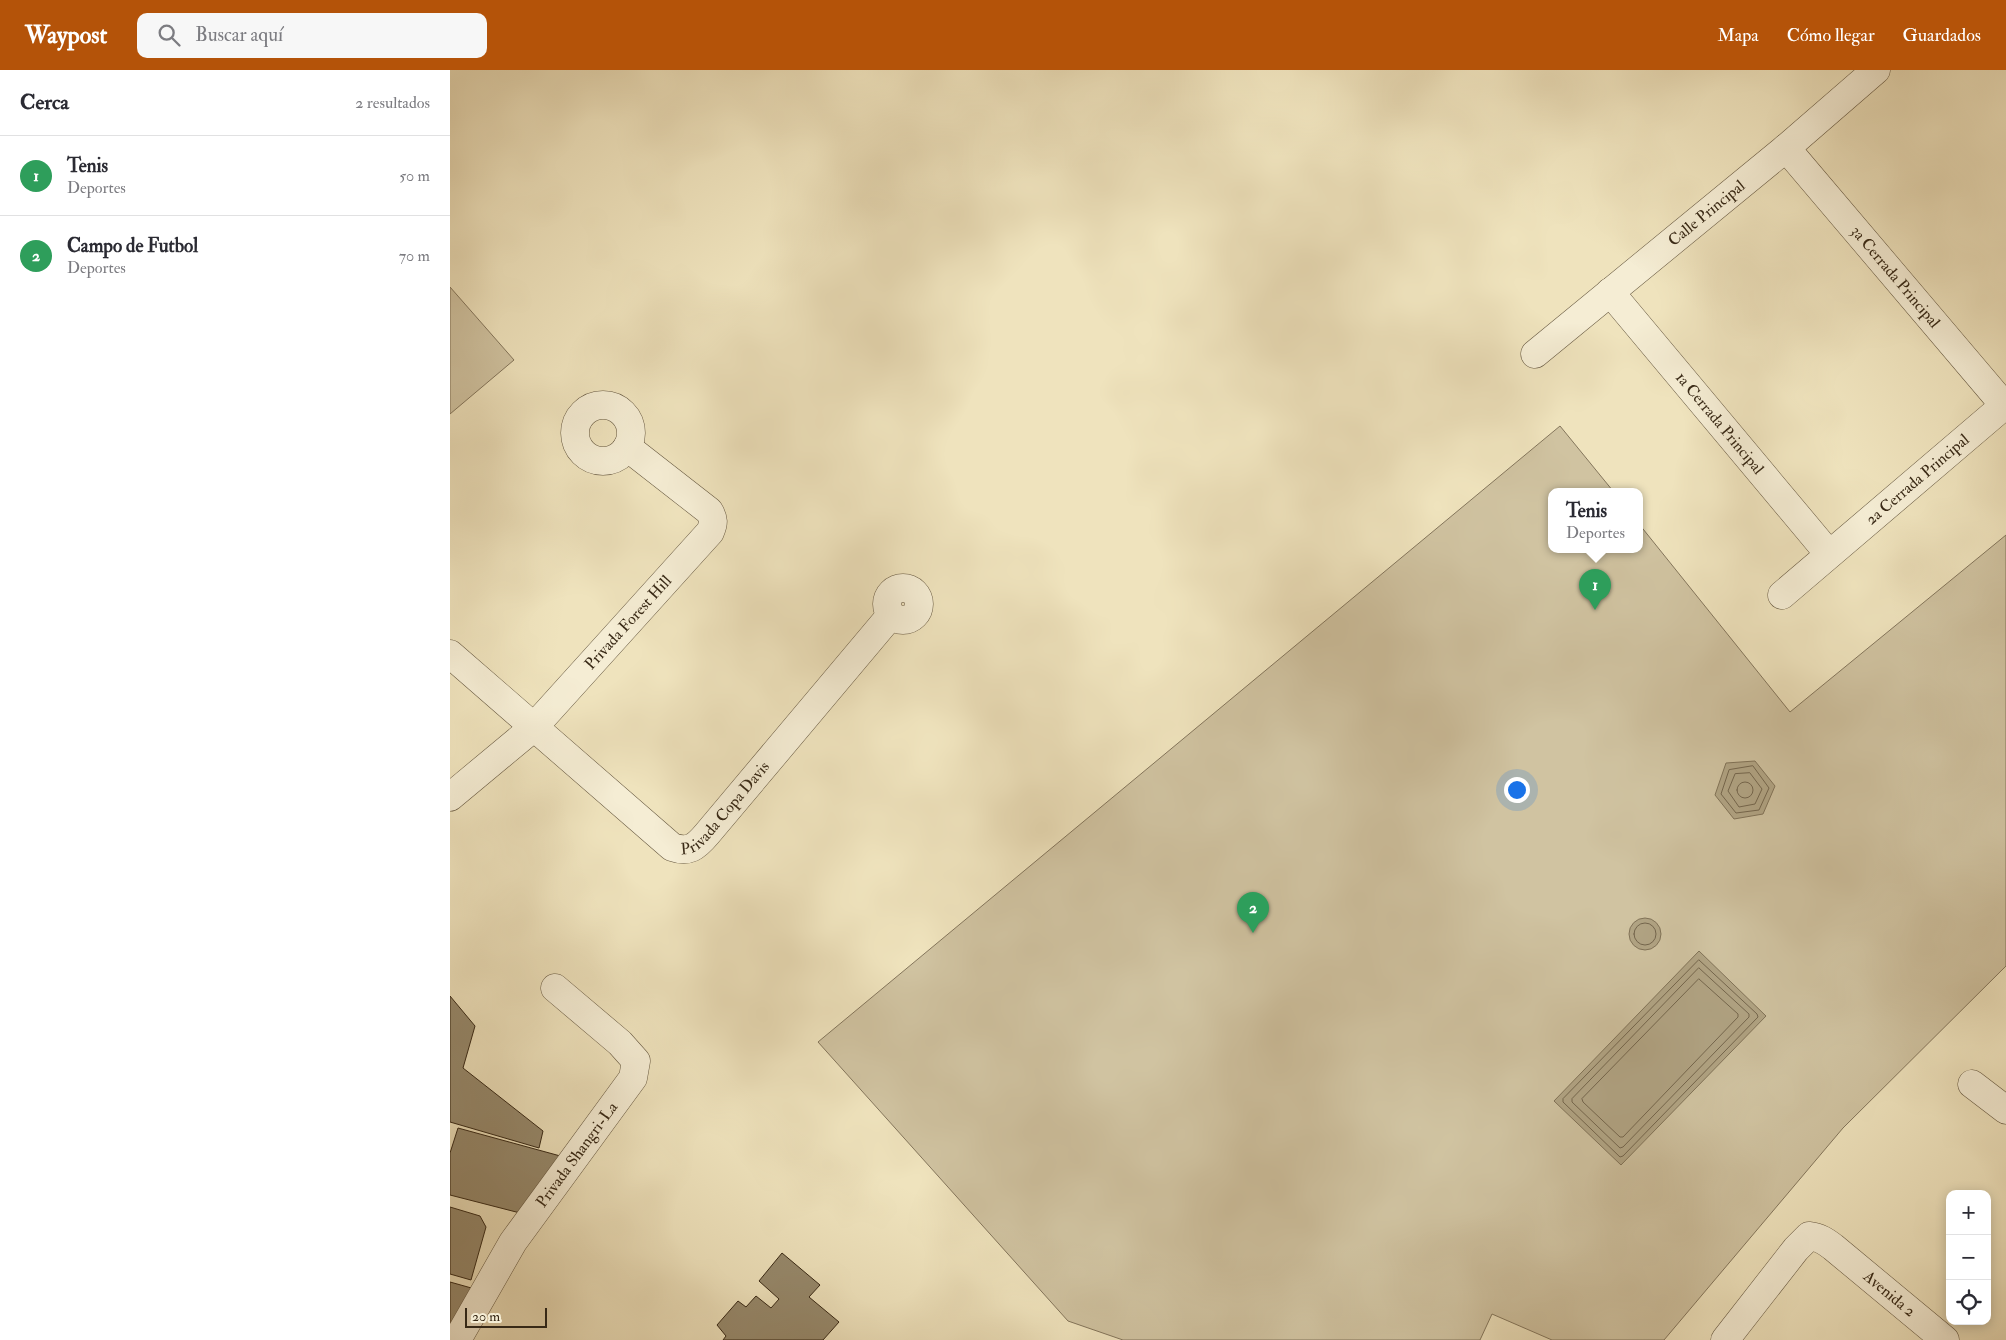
<!DOCTYPE html>
<html lang="es">
<meta charset="utf-8">
<style>
:root{--surface:#fff;--page:#f7f7f7;--text:#2b2b33;--muted:#7c7c81;--line:#e1e1e2;--accent:#b45309}
body{margin:0;font-family:"IM FELL Double Pica",serif;background:var(--page);color:var(--text)}
.controls{position:absolute;right:15px;bottom:15px;display:grid;overflow:hidden;border-radius:10px;box-shadow:0 2px 12px #0003}
.controls button{width:45px;height:45px;display:grid;place-items:center;padding:0;border:0;border-bottom:1px solid var(--line);background:var(--surface);color:var(--text);font:25px sans-serif}
.scale{position:absolute;left:15px;bottom:12px;width:82px;box-sizing:border-box;padding-left:5px;border:2px solid #382916;border-top:0;font-size:14px;line-height:18px;white-space:nowrap;color:#382916;-webkit-text-stroke:4px #f5edd4;paint-order:stroke}
.you{position:absolute;left:1066px;top:719px;width:18px;height:18px;margin:-12px;border:4px solid #fff;border-radius:50%;background:#1a73e8;box-shadow:0 0 0 8px #1a73e833}
.badge{display:grid;place-items:center;width:32px;height:32px;border-radius:50%;background:var(--accent);color:#fff;font-size:16px;font-weight:700}
.pin{position:absolute;translate:-50% -41px;filter:drop-shadow(0 1px 2px #0008)}
.pin::after{content:'';position:absolute;top:26px;width:18px;height:15px;background:inherit;clip-path:polygon(0 0,100% 0,50% 100%)}
.popup{position:absolute;left:1098px;top:418px;width:95px;height:65px;box-sizing:border-box;display:grid;place-content:center;border-radius:10px;background:var(--surface);filter:drop-shadow(0 1px 4px #0005);font-size:16px;white-space:nowrap;color:var(--muted)}
.popup b{font-size:19px;color:var(--text)}
.popup::after{content:'';position:absolute;left:50%;top:100%;margin-left:-10px;border:10px solid transparent;border-top-color:var(--surface)}
.list{margin:0;padding:0;list-style:none}
h2{display:flex;justify-content:space-between;align-items:center;height:65px;margin:0;padding:0 20px;font-size:21px}
h2 small{font-size:16px;font-weight:400;color:var(--muted)}
.list li{display:grid;grid-template-columns:32px 1fr auto;gap:15px;align-items:center;box-sizing:border-box;height:80px;padding:0 20px;border-top:1px solid var(--line)}
.list b{display:block;font-size:19px;white-space:nowrap}
.list p{margin:0;font-size:16px;white-space:nowrap;color:var(--muted)}
.list em{font-size:16px;font-style:normal;color:var(--muted)}
.icon{flex:none;width:28px;height:28px;fill:none;stroke:currentColor;stroke-width:2;stroke-linecap:round;stroke-linejoin:round}
.map{position:relative;flex:none;width:1556px;height:1270px;overflow:hidden}
header{display:flex;align-items:center;gap:30px;box-sizing:border-box;height:70px;padding:0 25px;background:var(--accent);color:#fff}
header strong{font-size:24px}
nav{display:flex;gap:28px;margin-inline-start:auto;font-size:18px}
.search{width:350px;height:45px;background:var(--page);display:flex;align-items:center;gap:12px;box-sizing:border-box;padding:0 18px;border-radius:10px;color:var(--muted);font-size:19px}
main{display:flex}
aside{flex:1;background:var(--surface)}
.map>svg:first-child{display:block}
</style>
<header>
<strong>Waypost</strong>
<div class="search"><svg class="icon" aria-label="search" viewBox="0 0 24 24"><circle cx="10" cy="10" r="6"/><path d="M15 15l6 6"/></svg>Buscar aquí</div>
<nav><a>Mapa</a><a>Cómo llegar</a><a>Guardados</a></nav>
</header>
<main>
<aside>
<h2>Cerca<small>2 resultados</small></h2>
<ul class="list">
<li><span class="badge" style="background:#2e9e5b">1</span><div><b>Tenis</b><p>Deportes</p></div><em>50 m</em></li>
<li><span class="badge" style="background:#2e9e5b">2</span><div><b>Campo de Futbol</b><p>Deportes</p></div><em>70 m</em></li>
</ul>
</aside>
<div class="map">
<svg width="1556" height="1270" viewBox="0 0 1556 1270">
<rect width="100%" height="100%" fill="#efe3bd"/>
<filter id="stains"><feTurbulence type="fractalNoise" baseFrequency=".004" numOctaves="4"/><feColorMatrix values="0 0 0 0 .2 0 0 0 0 .09 0 0 0 0 .02 0 0 0 .5 -.17"/></filter>
<radialGradient id="worn" r=".72"><stop offset=".6" stop-color="#630" stop-opacity="0"/><stop offset="1" stop-color="#630" stop-opacity=".3"/></radialGradient>
<path fill="#d0c3a1" stroke="#84765c" d="M 0,217 L 64,290 L 0,344 Z
M 1110,356 L 1163,421 L 1101,421 L 1101,479 L 1189,479 L 1189,454 L 1340,642 L 1556,465 L 1556,896 L 1393,1058 L 1214,1270 L 1102,1270 L 1042,1244 L 1030,1270 L 673,1270 L 618,1251 L 368,972 Z"/>
<path fill="#b1a484" stroke="#817358" d="M 1305,691 L 1325,716 L 1313,744 L 1284,749 L 1265,725 L 1276,693 Z
M1179 864a16 16 0 1 1 32 0a16 16 0 1 1-32 0Z
M 1249,881 L 1316,946 L 1171,1095 L 1104,1031 Z"/>
<g fill="none" stroke-linecap="round" stroke-linejoin="round">
<path stroke="#74664d" stroke-width="1" d="M 1303,696 L 1319,718 L 1309,740 L 1286,743 L 1271,724 L 1279,700 Z
M 1300,703 L 1312,719 L 1305,734 L 1289,737 L 1278,721 L 1285,704 Z
M1287 720a8 8 0 1 1 16 0a8 8 0 1 1-16 0Z
M1184 864a11 11 0 1 1 22 0a11 11 0 1 1-22 0Z
M 1249,890 L 1307,944 L 1308,947 L 1173,1086 L 1170,1087 L 1113,1032 L 1113,1029 Z
M 1249,898 L 1299,944 L 1299,947 L 1173,1077 L 1170,1078 L 1122,1032 L 1122,1029 Z
M 1249,909 L 1288,944 L 1288,947 L 1173,1067 L 1170,1067 L 1133,1032 L 1132,1029 Z"/>
</g>
<path fill="#978a6d" stroke="#382916" d="M 0,926 L 25,956 L 13,998 L 93,1061 L 89,1078 L 0,1052 Z
M 8,1058 L 114,1087 L 74,1144 L 0,1125 L 0,1083 Z
M 0,1137 L 30,1146 L 36,1157 L 21,1210 L 0,1204 Z
M 332,1183 L 370,1215 L 359,1227 L 389,1252 L 373,1270 L 273,1270 L 276,1266 L 267,1255 L 288,1231 L 296,1237 L 306,1226 L 321,1238 L 329,1229 L 309,1211 Z
M 0,1212 L 25,1219 L 0,1262 Z"/>
<g fill="none" stroke-linecap="round" stroke-linejoin="round">
<g stroke="#665840" stroke-width="29">
<g id="minor">
<path id="s1" d="M 1336,78 L 1554,335"/>
<path id="s2" d="M 1160,222 L 1379,484"/>
<path id="s3" d="M 1085,284 L 1336,78 L 1426,0"/>
<circle cx="153" cy="363" r="28"/>
<circle cx="453" cy="534" r="16"/>
<path id="s4" d="M 1332,525 L 1556,334"/>
<path id="s5" d="M 0,584 L 222,777 C 239,783 246,777 257,764 L 441,545"/>
<path id="s6" d="M 0,727 L 83,658 L 260,462 C 264,453 264,449 259,441 L 177,377"/>
<path d="M 1522,1014 L 1556,1040"/>
<path id="s7" d="M 7,1270 L 63,1172 L 183,1008 L 186,991 L 170,973 L 105,918"/>
<path id="s8" d="M 1275,1270 L 1346,1179 L 1359,1166 C 1369,1167 1375,1171 1383,1177 L 1495,1270"/>
</g>
</g>
<use href="#minor" stroke="#f5edd4" stroke-width="28"/>
</g>
<g text-anchor="middle" dominant-baseline="central" stroke-width="4.5" stroke-linejoin="round" paint-order="stroke">
<g font-size="16" fill="#382916" stroke="#f5edd4">
<text stroke="none"><textPath href="#s3" startOffset="222">Calle Principal</textPath></text>
<text stroke="none"><textPath href="#s1" startOffset="169">3a Cerrada Principal</textPath></text>
<text stroke="none"><textPath href="#s2" startOffset="171">1a Cerrada Principal</textPath></text>
<text stroke="none"><textPath href="#s4" startOffset="178">2a Cerrada Principal</textPath></text>
<text stroke="none"><textPath href="#s6" startOffset="250">Privada Forest Hill</textPath></text>
<text stroke="none"><textPath href="#s5" startOffset="365">Privada Copa Davis</textPath></text>
<text stroke="none"><textPath href="#s7" startOffset="221">Privada Shangri-La</textPath></text>
<text stroke="none"><textPath href="#s8" startOffset="234">Avenida 2</textPath></text>
</g>
</g>
<rect width="100%" height="100%" filter="url(#stains)"/>
<rect width="100%" height="100%" fill="url(#worn)"/>
</svg>
<div class="controls">
<button>+</button>
<button>−</button>
<button><svg class="icon" aria-label="locate" viewBox="0 0 24 24"><circle cx="12" cy="12" r="6"/><path d="M12 2v4M12 18v4M2 12h4M18 12h4"/></svg></button>
</div>
<div class="scale">20 m</div>
<div class="you"></div>
<div class="pin badge" style="left:1145px;top:540px;background:#2e9e5b">1</div>
<div class="popup"><b>Tenis</b>Deportes</div>
<div class="pin badge" style="left:803px;top:863px;background:#2e9e5b">2</div>
</div>
</main>
